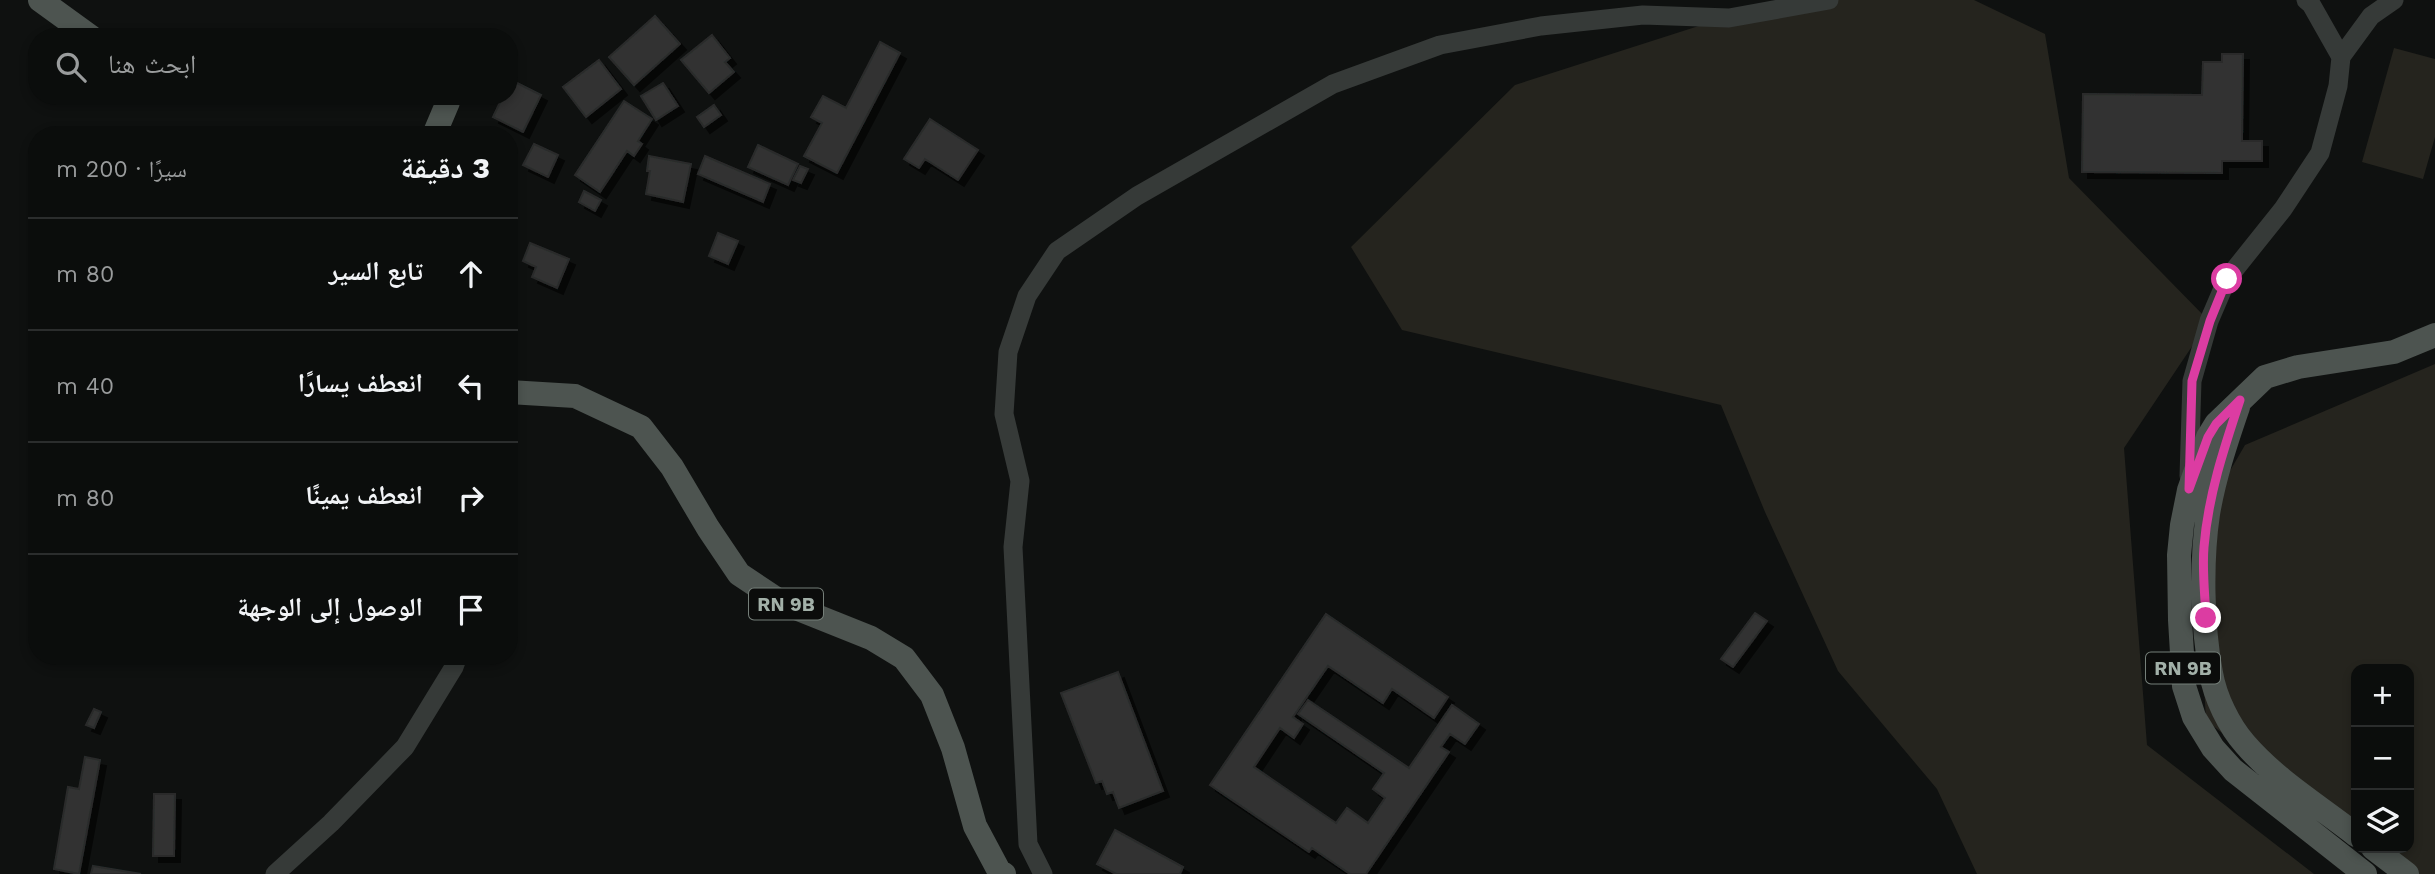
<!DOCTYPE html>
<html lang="ar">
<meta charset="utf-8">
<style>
:root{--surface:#0b0d0c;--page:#191b1a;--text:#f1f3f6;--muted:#9a9c9d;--line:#2b2d2d}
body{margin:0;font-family:"Work Sans","Noto Naskh Arabic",sans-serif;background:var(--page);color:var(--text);direction:rtl}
.controls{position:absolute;right:21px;bottom:21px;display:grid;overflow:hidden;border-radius:14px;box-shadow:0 4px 10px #0003}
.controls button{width:63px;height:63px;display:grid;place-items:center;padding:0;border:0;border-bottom:2px solid var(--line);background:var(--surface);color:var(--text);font:35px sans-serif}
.stop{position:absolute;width:21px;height:21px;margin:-16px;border:5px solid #dc3ca2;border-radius:50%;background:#fff}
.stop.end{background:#dc3ca2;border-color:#fff;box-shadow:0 2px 7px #0008}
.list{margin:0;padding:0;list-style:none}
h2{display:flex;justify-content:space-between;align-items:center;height:91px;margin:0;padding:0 28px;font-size:30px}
h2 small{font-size:23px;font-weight:400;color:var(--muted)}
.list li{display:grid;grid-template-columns:46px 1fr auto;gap:21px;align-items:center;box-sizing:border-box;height:112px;padding:0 28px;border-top:2px solid var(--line)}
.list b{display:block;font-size:26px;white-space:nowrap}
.list em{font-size:23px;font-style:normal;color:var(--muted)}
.icon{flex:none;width:38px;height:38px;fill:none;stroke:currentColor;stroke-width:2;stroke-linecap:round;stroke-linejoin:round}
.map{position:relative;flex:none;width:2435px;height:874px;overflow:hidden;direction:ltr}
.search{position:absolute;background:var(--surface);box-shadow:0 4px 10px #0003;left:28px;top:28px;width:490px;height:77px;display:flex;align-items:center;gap:18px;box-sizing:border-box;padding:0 24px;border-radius:28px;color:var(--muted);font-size:26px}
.panel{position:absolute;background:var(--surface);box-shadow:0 4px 10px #0003;left:28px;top:126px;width:490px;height:539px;border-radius:28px;direction:rtl}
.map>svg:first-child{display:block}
</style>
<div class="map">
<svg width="2435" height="874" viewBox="0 0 2435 874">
<defs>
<filter id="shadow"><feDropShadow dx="6" dy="6" stdDeviation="0" flood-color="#0009"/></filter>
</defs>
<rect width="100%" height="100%" fill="#0f1110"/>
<path fill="#25241e" d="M 1819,0 L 1974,0 L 2045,34 L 2069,178 L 2209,321 L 2124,448 L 2147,745 L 2314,874 L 1977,874 L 1937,789 L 1838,671 L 1765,512 L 1721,405 L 1402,330 L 1351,247 L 1515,85 L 1761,6 Z
M 2394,48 L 2435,59 L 2435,137 L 2423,179 L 2362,162 Z
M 2435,364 L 2435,874 L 2396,874 L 2364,848 L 2409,848 L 2409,669 L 2356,669 L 2356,842 L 2206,720 L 2195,531 L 2245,445 Z"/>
<path fill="#303331" stroke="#2a2c2c" stroke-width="2" filter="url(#shadow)" d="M 655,16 L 680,44 L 634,85 L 609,57 Z
M 712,35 L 730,58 L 725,62 L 734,72 L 709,93 L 681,60 Z
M 880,42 L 900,53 L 837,173 L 804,156 L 822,123 L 811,117 L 823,96 L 846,108 Z
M 2222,54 L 2243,54 L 2242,141 L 2262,141 L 2262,161 L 2222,161 L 2222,173 L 2082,172 L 2083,94 L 2202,95 L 2203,62 L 2222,62 Z
M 599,60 L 621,89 L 586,117 L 563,87 Z
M 511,80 L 541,95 L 523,132 L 493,117 L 503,96 L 509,96 Z
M 663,83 L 678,106 L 656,120 L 641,96 Z
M 624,101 L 652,119 L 638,141 L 642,144 L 634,156 L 627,151 L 600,192 L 575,175 Z
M 714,105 L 721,115 L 704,127 L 697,117 Z
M 930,119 L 978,150 L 958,180 L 925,159 L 919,168 L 904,159 Z
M 534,144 L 558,155 L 548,177 L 523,165 Z
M 758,145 L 798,164 L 788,185 L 748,167 Z
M 649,156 L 691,164 L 683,202 L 646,194 L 650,171 L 647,171 Z
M 705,156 L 770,184 L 763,202 L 698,174 Z
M 800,166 L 808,169 L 801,183 L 793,180 Z
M 584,191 L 601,200 L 595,211 L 579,202 Z
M 718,233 L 738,241 L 728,264 L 709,256 Z
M 530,243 L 569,259 L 557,288 L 532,277 L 536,267 L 523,261 Z
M 1755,613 L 1767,621 L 1733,667 L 1721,659 Z
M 1326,614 L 1448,697 L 1434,718 L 1392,689 L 1383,703 L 1328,666 L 1293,717 L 1303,724 L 1294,738 L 1280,728 L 1254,767 L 1336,823 L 1347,808 L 1368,823 L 1385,798 L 1373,789 L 1384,773 L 1298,714 L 1308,700 L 1409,768 L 1452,705 L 1479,724 L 1465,744 L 1450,734 L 1441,747 L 1449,752 L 1366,874 L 1350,874 L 1312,848 L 1309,852 L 1210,785 Z
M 1118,672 L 1163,791 L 1119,808 L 1113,792 L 1107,794 L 1102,781 L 1096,783 L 1061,693 Z
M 94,709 L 101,712 L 94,728 L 86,725 Z
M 85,757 L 100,760 L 79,874 L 54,869 L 68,787 L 79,789 Z
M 154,794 L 175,794 L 174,856 L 153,856 Z
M 1115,830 L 1183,867 L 1180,874 L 1116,874 L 1097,864 Z
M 93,866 L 141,874 L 91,874 Z"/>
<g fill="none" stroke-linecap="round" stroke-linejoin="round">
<path stroke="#363a38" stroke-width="19" d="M 2306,0 L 2311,4 L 2341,57
M 2189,476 L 2192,381 L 2209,321 L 2227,279 L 2283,209 L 2320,153 L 2338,86 L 2341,57 L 2371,16 L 2394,0
M 275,874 L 331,823 L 405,747 L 454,667 L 458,656
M 1043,874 L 1028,844 L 1013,547 L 1020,481 L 1004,414 L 1008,352 L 1027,296 L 1057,251 L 1137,196 L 1333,84 L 1440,45 L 1541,26 L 1643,15 L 1729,18 L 1829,0"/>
<path stroke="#4d5450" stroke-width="24" d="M 40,0 L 91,37
M 434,135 L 448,102 L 447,96
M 509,392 L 575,396 L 641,427 L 672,467 L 708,528 L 739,574 L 781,602 L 871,638 L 904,658 L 932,695 L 953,748 L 975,826 L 999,871 L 1004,874
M 2238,407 C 2226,442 2214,478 2208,514 C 2201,561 2202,626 2211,673 C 2215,697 2229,726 2245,744 C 2276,780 2319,806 2356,835
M 2373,848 L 2407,874
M 2365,874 L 2233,770 L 2213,748 L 2194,717 L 2184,686 L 2180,620 L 2179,555 L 2182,525 L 2189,490 L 2208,437 L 2216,424 L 2265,377 L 2298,367 L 2394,352 L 2435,335"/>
</g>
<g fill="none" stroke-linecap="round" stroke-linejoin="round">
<path stroke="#dc3ca2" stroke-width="9" d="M 2206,618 C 2205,595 2202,570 2204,547 C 2208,496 2224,448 2240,400 L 2216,424 L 2208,437 L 2189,489 L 2192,381 L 2210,321 L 2227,279"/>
</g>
<g text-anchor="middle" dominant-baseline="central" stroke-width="7" stroke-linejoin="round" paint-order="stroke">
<g fill="#0b0c0b" stroke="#757f79" stroke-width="2">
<rect x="749" y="588.5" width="74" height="31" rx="5"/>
<rect x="2146" y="652.5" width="74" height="31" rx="5"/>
</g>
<g font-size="19" font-weight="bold" fill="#a2b0a8">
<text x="786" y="604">RN 9B</text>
<text x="2183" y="668">RN 9B</text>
</g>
</g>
</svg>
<div class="controls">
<button>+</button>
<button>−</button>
<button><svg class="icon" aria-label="layers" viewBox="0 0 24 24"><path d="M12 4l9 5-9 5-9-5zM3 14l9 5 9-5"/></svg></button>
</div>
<div class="stop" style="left:2227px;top:279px"></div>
<div class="stop end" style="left:2206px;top:618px"></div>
<div class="search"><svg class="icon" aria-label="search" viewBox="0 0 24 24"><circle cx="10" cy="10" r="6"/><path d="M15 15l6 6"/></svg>ابحث هنا</div>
<section class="panel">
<h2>3 دقيقة<small>سيرًا · 200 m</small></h2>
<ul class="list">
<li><svg class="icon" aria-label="ahead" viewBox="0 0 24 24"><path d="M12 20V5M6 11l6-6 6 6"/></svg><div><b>تابع السير</b></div><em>80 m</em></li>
<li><svg class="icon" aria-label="left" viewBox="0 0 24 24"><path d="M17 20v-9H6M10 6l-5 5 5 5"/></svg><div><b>انعطف يسارًا</b></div><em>40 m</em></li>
<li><svg class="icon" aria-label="right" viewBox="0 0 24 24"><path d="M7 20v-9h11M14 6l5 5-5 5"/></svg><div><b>انعطف يمينًا</b></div><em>80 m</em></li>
<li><svg class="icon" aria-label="arrive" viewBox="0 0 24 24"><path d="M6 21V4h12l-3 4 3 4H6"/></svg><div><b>الوصول إلى الوجهة</b></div></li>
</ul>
</section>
</div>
